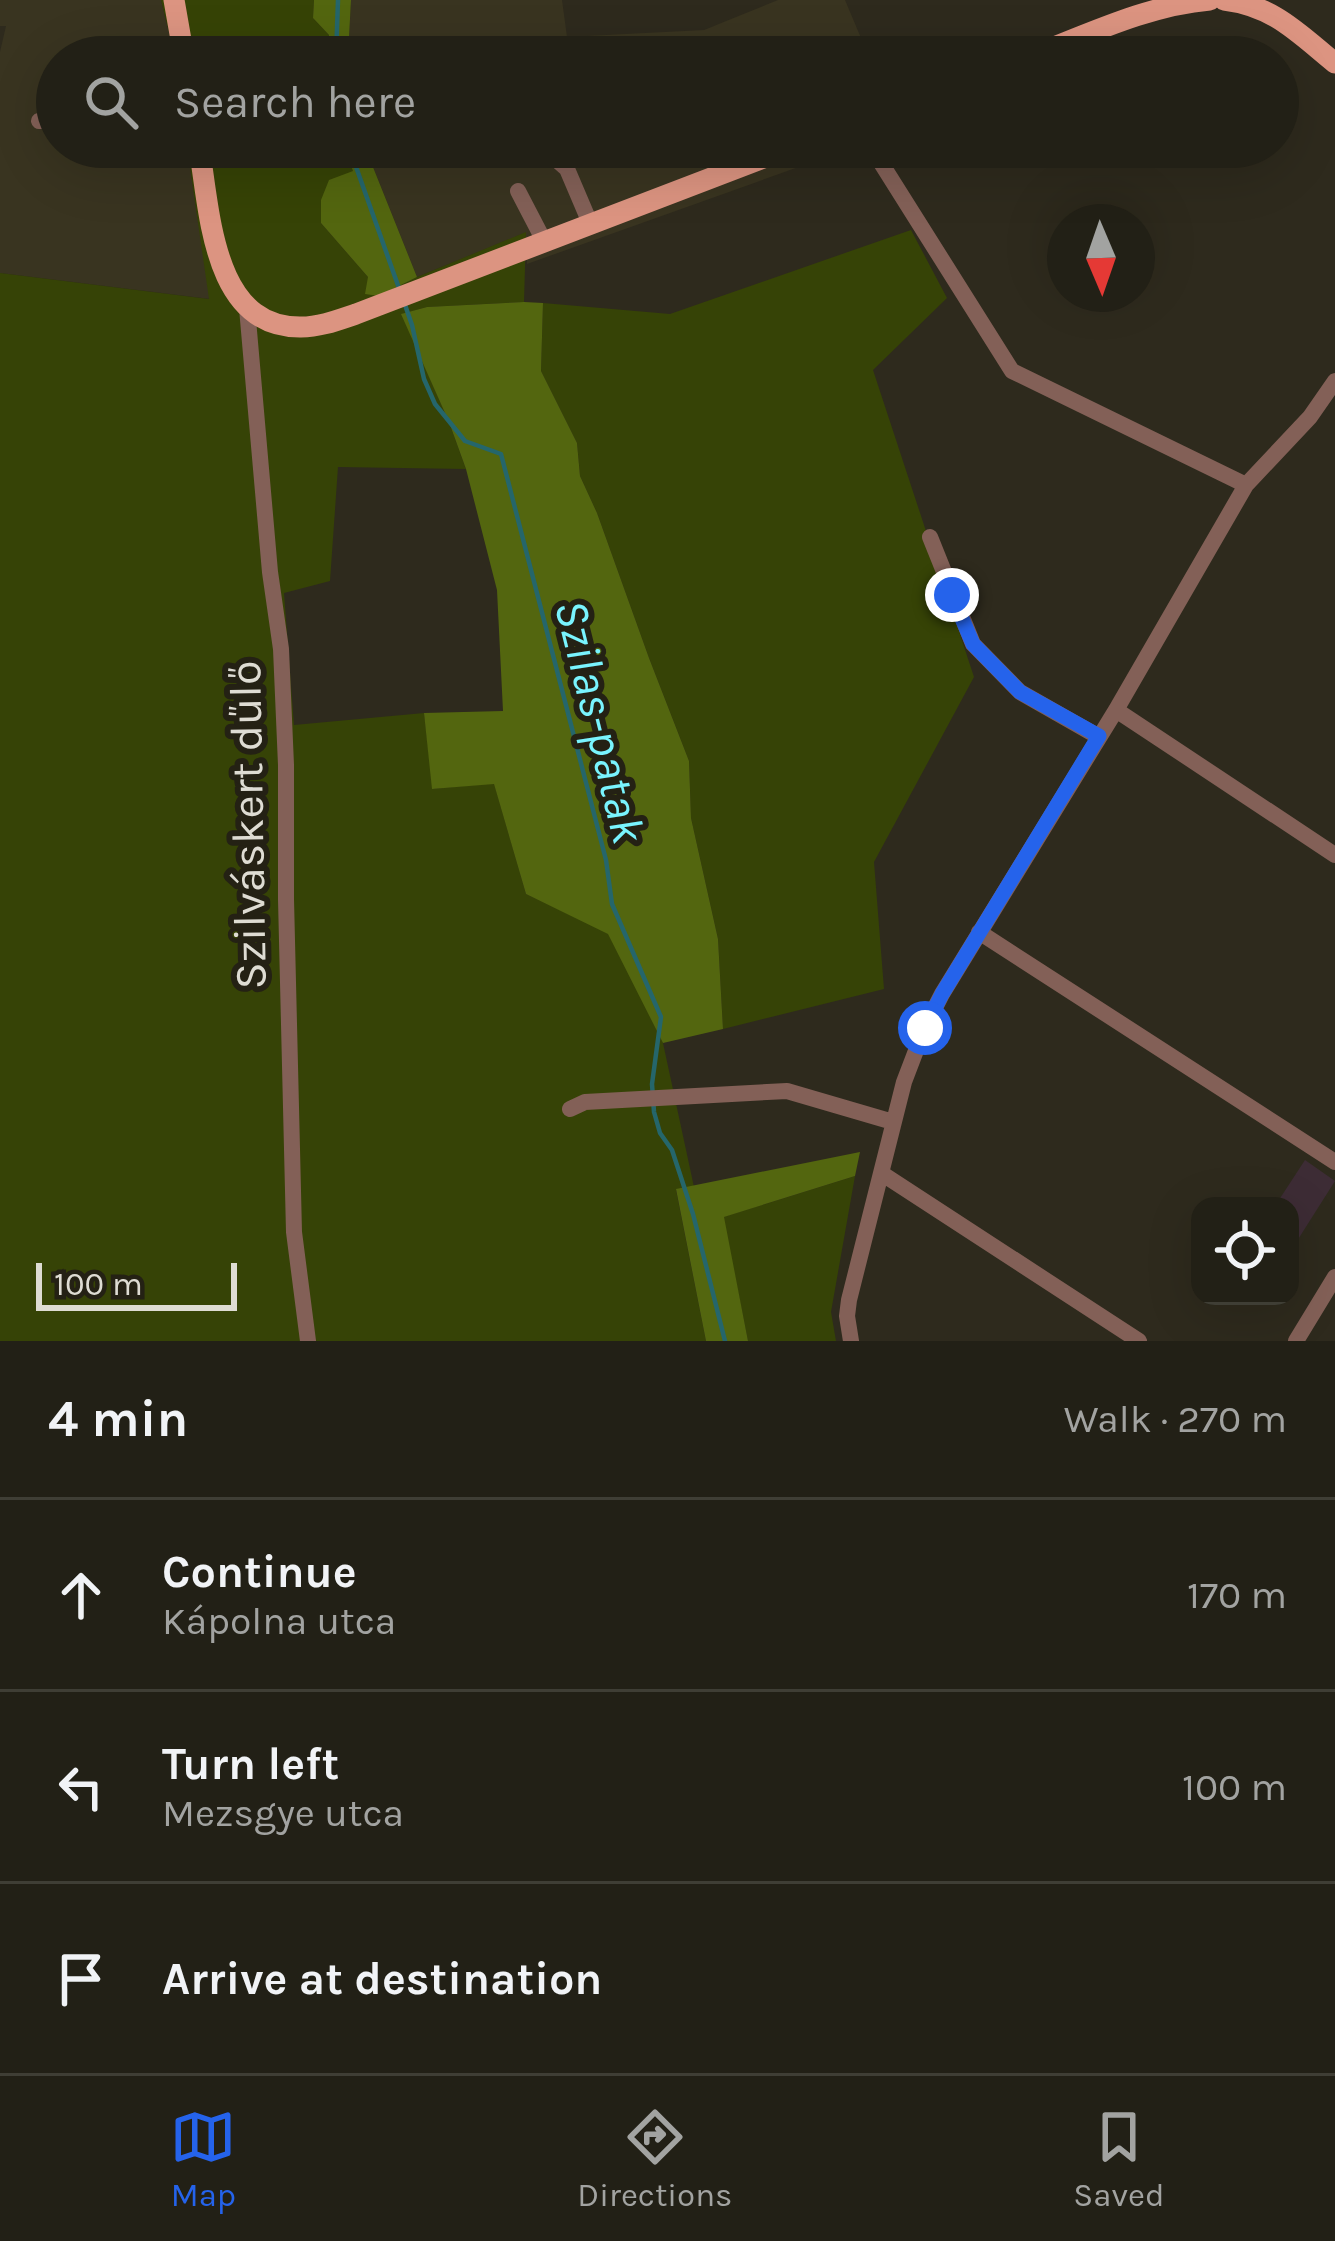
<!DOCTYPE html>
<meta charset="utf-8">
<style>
:root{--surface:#222016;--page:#2a281f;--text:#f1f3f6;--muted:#a2a3a1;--line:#3f3e35;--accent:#2563eb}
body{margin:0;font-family:Karla,sans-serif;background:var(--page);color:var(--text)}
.controls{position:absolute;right:36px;bottom:36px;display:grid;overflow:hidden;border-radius:24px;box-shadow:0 12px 48px #0002}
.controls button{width:108px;height:108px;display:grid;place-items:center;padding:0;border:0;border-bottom:3px solid var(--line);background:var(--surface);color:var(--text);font:60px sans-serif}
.compass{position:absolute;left:1047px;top:204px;width:108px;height:108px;border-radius:50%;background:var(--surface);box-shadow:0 12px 48px #0002;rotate:178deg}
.scale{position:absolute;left:36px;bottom:30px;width:201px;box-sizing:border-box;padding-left:12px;border:6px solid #dedcd3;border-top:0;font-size:33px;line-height:42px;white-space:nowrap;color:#dedcd3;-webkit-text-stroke:9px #242114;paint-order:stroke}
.stop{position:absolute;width:36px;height:36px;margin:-27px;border:9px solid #2563eb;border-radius:50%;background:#fff}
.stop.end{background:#2563eb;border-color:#fff;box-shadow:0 3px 12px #0008}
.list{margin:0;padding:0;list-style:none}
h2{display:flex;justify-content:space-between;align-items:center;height:156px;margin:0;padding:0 48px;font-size:51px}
h2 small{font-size:39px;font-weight:400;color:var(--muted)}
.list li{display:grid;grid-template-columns:78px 1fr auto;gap:36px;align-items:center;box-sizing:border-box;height:192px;padding:0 48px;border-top:3px solid var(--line)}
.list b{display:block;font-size:45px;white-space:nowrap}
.list p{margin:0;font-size:39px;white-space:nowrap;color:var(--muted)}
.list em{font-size:39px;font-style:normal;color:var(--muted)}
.icon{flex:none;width:66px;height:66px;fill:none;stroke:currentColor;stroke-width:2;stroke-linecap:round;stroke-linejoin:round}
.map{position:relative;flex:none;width:1335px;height:1341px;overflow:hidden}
.search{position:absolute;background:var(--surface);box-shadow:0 12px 48px #0002;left:36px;right:36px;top:36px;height:132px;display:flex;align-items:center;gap:30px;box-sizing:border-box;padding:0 42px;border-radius:66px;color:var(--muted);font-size:45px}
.sheet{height:732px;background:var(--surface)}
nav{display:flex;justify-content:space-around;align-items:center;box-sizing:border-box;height:168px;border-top:3px solid var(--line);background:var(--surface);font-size:33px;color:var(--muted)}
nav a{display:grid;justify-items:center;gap:6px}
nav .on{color:var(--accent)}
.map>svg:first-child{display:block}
</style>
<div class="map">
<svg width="1335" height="1341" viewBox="0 0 1335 1341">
<rect width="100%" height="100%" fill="#2e2a1d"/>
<path fill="#393420" d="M 0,0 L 161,0 L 175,57 L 57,57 L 57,147 L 187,147 L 210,299 L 0,273 L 0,52 L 6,26 L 0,26 Z
M 351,0 L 562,0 L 567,37 L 704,30 L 778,0 L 845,0 L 869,57 L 348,57 Z
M 365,147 L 851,147 L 852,148 L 527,264 L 525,233 L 417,277 Z"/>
<path fill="#3d2c35" d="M 1305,1160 L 1335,1181 L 1290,1252 L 1290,1206 L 1275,1206 Z"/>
<path fill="#364306" d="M 161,0 L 314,0 L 313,18 L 329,35 L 329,57 L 175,57 Z
M 187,147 L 345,147 L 354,171 L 321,223 L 368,277 L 379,296 L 417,277 L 526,232 L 524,302 L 427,307 L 402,314 L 449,422 L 466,469 L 338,467 L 330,581 L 284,593 L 294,725 L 424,713 L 433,789 L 494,783 L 526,894 L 609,933 L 663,1043 L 694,1187 L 676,1190 L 706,1341 L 0,1341 L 0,273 L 209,299 Z
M 911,230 L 947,298 L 873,370 L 974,677 L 874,862 L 884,989 L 723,1029 L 718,939 L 691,818 L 689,761 L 649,658 L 597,513 L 580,476 L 577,443 L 541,371 L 543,303 L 670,314 Z
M 855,1176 L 831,1312 L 836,1341 L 748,1341 L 723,1217 Z"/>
<path fill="#53660f" d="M 314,0 L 351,0 L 348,57 L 329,57 L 329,35 L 313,18 Z
M 345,147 L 365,147 L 417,277 L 379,296 L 365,294 L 368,277 L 321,223 L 321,200 L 329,180 L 353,171 Z
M 524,302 L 543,303 L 541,371 L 577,443 L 580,476 L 597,513 L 649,658 L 689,761 L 691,818 L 718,939 L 723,1029 L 663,1043 L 608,934 L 526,894 L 494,784 L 432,789 L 424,713 L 503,711 L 497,590 L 466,469 L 449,422 L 401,314 L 427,307 Z
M 860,1152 L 855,1176 L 724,1217 L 748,1341 L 706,1341 L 676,1189 Z"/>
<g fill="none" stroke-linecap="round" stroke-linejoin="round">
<path stroke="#25666b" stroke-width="4.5" d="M 336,57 L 338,0
M 349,147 L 400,291
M 404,302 L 412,325 L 424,379 L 435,404 L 465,441 L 501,454 L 606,860 L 612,904 L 661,1017 L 652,1084 L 654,1112 L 660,1133 L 672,1150 L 693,1214 L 725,1341"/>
<path stroke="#836057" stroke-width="16" d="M 39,121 L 57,118
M 542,147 L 567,169 L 590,223
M 871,147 L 1012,371 L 1246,485
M 518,191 L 544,241
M 247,308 L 270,572 L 281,649 L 286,765 L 286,899 L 294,1232 L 308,1341
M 930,537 L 973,644 L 1020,692 L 1099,737
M 1116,710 L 1335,855
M 979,932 L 1335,1162
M 570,1109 L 585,1102 L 787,1091 L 893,1122
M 881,1173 L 1139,1341
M 851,1341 L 847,1316 L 849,1300 L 904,1082 L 925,1027 L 942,994 L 1116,710 L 1246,485 L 1310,417 L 1335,381
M 1296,1341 L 1335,1277"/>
<path stroke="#dc9481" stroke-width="21" d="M 174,0 L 184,57
M 1224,0 C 1274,6 1298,33 1335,63
M 1029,57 C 1087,35 1148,5 1210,0
M 199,147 C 210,211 212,328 301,327 C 320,327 338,320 356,314 L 792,147"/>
</g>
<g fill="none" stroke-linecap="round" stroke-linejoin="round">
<path stroke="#2563eb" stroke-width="15" d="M 925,1028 L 942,994 L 1099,736 L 1020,692 L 973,644 L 952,595"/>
</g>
<g text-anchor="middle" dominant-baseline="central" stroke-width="12" stroke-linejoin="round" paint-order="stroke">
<g font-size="45" fill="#dedcd3" stroke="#242114">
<text transform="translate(248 825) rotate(-91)">Szilváskert dűlő</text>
</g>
<g font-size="48" font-style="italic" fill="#79f4fe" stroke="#242114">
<text transform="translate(600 721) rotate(76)">Szilas-patak</text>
</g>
</g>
</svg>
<div class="controls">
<button><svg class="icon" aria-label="locate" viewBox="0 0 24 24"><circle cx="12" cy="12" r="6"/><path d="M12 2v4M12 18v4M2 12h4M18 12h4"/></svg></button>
</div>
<svg class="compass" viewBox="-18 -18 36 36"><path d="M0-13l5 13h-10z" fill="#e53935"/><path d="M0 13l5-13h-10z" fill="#a2a3a1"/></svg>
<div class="scale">100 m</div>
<div class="stop" style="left:925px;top:1028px"></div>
<div class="stop end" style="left:952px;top:595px"></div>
<div class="search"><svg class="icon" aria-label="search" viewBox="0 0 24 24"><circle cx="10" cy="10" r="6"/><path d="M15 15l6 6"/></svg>Search here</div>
</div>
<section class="sheet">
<h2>4 min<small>Walk · 270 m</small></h2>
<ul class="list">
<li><svg class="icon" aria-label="ahead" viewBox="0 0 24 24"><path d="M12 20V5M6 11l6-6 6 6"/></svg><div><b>Continue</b><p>Kápolna utca</p></div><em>170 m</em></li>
<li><svg class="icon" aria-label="left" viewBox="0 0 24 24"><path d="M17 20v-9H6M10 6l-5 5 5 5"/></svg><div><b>Turn left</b><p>Mezsgye utca</p></div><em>100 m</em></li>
<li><svg class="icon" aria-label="arrive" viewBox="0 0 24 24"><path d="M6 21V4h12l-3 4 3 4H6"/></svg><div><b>Arrive at destination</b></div></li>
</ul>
</section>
<nav>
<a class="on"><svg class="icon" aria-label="map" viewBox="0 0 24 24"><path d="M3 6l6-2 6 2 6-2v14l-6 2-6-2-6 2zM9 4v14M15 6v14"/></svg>Map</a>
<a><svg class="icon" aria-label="directions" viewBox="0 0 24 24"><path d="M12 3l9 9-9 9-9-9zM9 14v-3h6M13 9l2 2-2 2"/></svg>Directions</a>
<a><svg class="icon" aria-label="saved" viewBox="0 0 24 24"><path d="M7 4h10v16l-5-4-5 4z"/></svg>Saved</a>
</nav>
